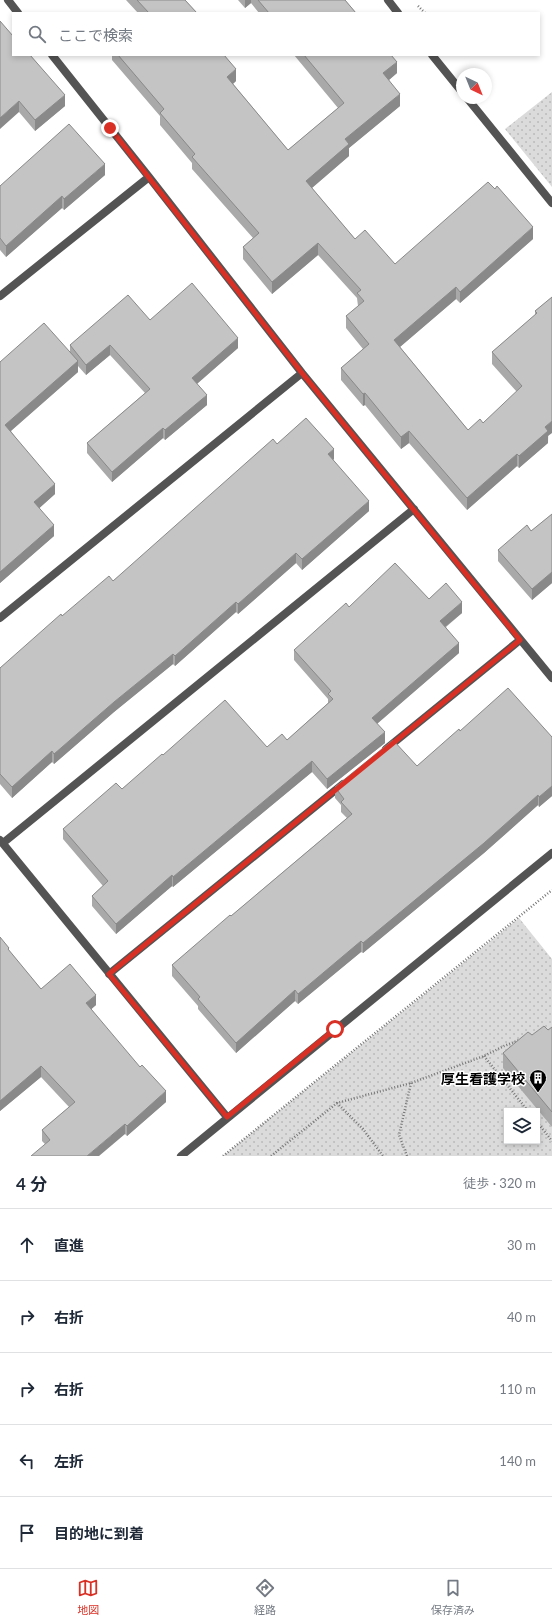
<!DOCTYPE html>
<html lang="ja">
<meta charset="utf-8">
<style>
:root{--surface:#fff;--page:#f2f2f3;--text:#1f2937;--muted:#747a83;--line:#e0e1e3;--accent:#d93025}
body{margin:0;font-family:Lato,"Noto Sans JP",sans-serif;background:var(--page);color:var(--text)}
.controls{position:absolute;right:12px;bottom:12px;display:grid;overflow:hidden;border-radius:0px;box-shadow:0 2px 6px #0003}
.controls button{width:36px;height:36px;display:grid;place-items:center;padding:0;border:0;border-bottom:1px solid var(--line);background:var(--surface);color:var(--text);font:20px sans-serif}
.compass{position:absolute;left:456px;top:68px;width:36px;height:36px;border-radius:50%;background:var(--surface);box-shadow:0 2px 6px #0003;rotate:137deg}
.stop{position:absolute;width:12px;height:12px;margin:-9px;border:3px solid #d93025;border-radius:50%;background:#fff}
.stop.end{background:#d93025;border-color:#fff;box-shadow:0 1px 4px #0008}
.list{margin:0;padding:0;list-style:none}
h2{display:flex;justify-content:space-between;align-items:center;height:52px;margin:0;padding:0 16px;font-size:17px}
h2 small{font-size:13px;font-weight:400;color:var(--muted)}
.list li{display:grid;grid-template-columns:26px 1fr auto;gap:12px;align-items:center;box-sizing:border-box;height:72px;padding:0 16px;border-top:1px solid var(--line)}
.list b{display:block;font-size:15px;white-space:nowrap}
.list em{font-size:13px;font-style:normal;color:var(--muted)}
.icon{flex:none;width:22px;height:22px;fill:none;stroke:currentColor;stroke-width:2;stroke-linecap:round;stroke-linejoin:round}
.map{position:relative;flex:none;width:552px;height:1156px;overflow:hidden}
.search{position:absolute;background:var(--surface);box-shadow:0 2px 6px #0003;left:12px;right:12px;top:12px;height:44px;display:flex;align-items:center;gap:10px;box-sizing:border-box;padding:0 14px;border-radius:0px;color:var(--muted);font-size:15px}
.sheet{height:412px;background:var(--surface)}
nav{display:flex;justify-content:space-around;align-items:center;box-sizing:border-box;height:56px;border-top:1px solid var(--line);background:var(--surface);font-size:11px;color:var(--muted)}
nav a{display:grid;justify-items:center;gap:2px}
nav .on{color:var(--accent)}
.map>svg:first-child{display:block}
</style>
<div class="map">
<svg width="552" height="1156" viewBox="0 0 552 1156">
<defs>
<pattern id="grass-dots" width="8" height="8" patternUnits="userSpaceOnUse"><rect width="8" height="8" fill="#dbdbdb"/><path d="M2 2h.1M6 6h.1" fill="none" stroke="#bababa" stroke-width="1.8" stroke-linecap="round"/></pattern>
</defs>
<rect width="100%" height="100%" fill="#fff"/>
<path fill="url(#grass-dots)" fill-rule="evenodd" d="M 552,92 L 552,187 L 505,129 Z
M 519,918 L 552,959 L 552,1156 L 223,1156 ZM 507,1111 L 537,1111 L 537,1141 L 507,1141 Z"/>
<g fill="none" stroke-linecap="round" stroke-linejoin="round">
<path stroke="#767676" stroke-width="2.5" stroke-dasharray="1 2" stroke-linecap="butt" d="M 418,6 L 425,13
M 484,1056 L 528,1111
M 337,1103 L 363,1129 L 383,1156
M 537,1122 L 552,1141
M 223,1156 L 552,890
M 271,1156 L 337,1103 L 411,1083 L 484,1056 L 504,1046 L 522,1039
M 407,1156 L 399,1135 L 411,1083"/>
<path stroke="#545454" stroke-width="8" d="M 8,0 L 18,13
M 52,55 L 149,177 L 302,373 L 552,678
M 0,296 L 149,177
M 0,618 L 302,373
M 386,749 L 520,640
M 0,840 L 227,1117
M 3,843 L 414,509
M 109,974 L 343,784
M 181,1156 L 552,853"/>
<path stroke="#545454" stroke-width="8" d="M 388,0 L 398,13
M 432,55 L 462,92
M 467,98 L 552,203"/>
</g>
<path fill="#a9a9a9" d="M 126,0 L 185,0 L 197,13 L 138,13 Z
M 238,0 L 345,0 L 356,13 L 259,13 L 251,3 L 245,8 Z
M 0,21 L 65,106 L 35,131 L 19,112 Z
M 112,55 L 224,55 L 236,81 L 233,84 L 288,150 L 338,108 L 294,55 L 391,55 L 397,73 L 389,80 L 400,106 L 349,148 L 349,156 L 312,188 L 355,239 L 395,264 L 533,239 L 460,303 L 456,299 L 400,347 L 468,430 L 483,423 L 517,392 L 492,364 L 492,352 L 535,315 L 535,311 L 552,297 L 548,443 L 519,468 L 517,466 L 467,510 L 409,443 L 401,449 L 365,405 L 363,406 L 341,380 L 341,368 L 363,349 L 346,328 L 346,316 L 358,306 L 357,298 L 318,255 L 272,294 L 243,259 L 243,247 L 253,238 L 192,169 L 192,163 L 160,125 L 160,116 L 112,60 Z
M 105,175 L 64,210 L 62,208 L 6,257 L 0,250 L 0,186 Z
M 150,320 L 238,348 L 197,384 L 207,405 L 165,440 L 163,438 L 112,482 L 87,453 L 87,443 L 145,393 L 110,355 L 86,375 L 78,366 L 78,372 L 11,431 L 55,494 L 39,508 L 54,536 L 0,583 L 0,362 L 70,351 L 70,345 Z
M 277,444 L 334,459 L 333,460 L 369,511 L 302,570 L 296,563 L 238,614 L 236,612 L 175,666 L 173,664 L 114,712 L 54,764 L 52,762 L 12,798 L 0,784 L 0,668 L 62,616 L 113,581 Z
M 552,514 L 552,583 L 532,600 L 498,561 L 498,550 L 531,531 Z
M 429,599 L 462,613 L 446,627 L 459,653 L 377,724 L 385,743 L 327,789 L 312,772 L 173,887 L 172,886 L 116,934 L 92,906 L 92,896 L 103,886 L 63,839 L 63,829 L 122,789 L 163,755 L 267,747 L 287,740 L 328,703 L 328,699 L 294,660 L 294,650 L 349,607 Z
M 460,731 L 552,737 L 552,796 L 539,807 L 538,805 L 484,853 L 363,953 L 361,952 L 298,1004 L 295,1001 L 236,1053 L 198,1009 L 198,1006 L 172,976 L 172,965 L 231,916 L 347,818 L 341,812 L 341,805 L 335,798 L 335,787 L 417,766 Z
M 0,937 L 9,951 L 41,989 L 96,1005 L 91,1009 L 166,1102 L 127,1136 L 125,1134 L 45,1144 L 42,1141 L 42,1130 L 69,1107 L 41,1077 L 0,1111 Z
M 552,1027 L 552,1127 L 503,1068 L 503,1053 L 532,1035 L 548,1030 Z"/>
<path fill="#898989" d="M 245,0 L 251,0 L 251,3 L 245,8 Z
M 397,62 L 397,73 L 383,85 L 383,73 Z
M 236,69 L 236,81 L 227,89 L 227,77 Z
M 400,94 L 400,106 L 349,148 L 349,156 L 306,193 L 306,181 L 345,139 Z
M 65,95 L 65,106 L 35,131 L 35,120 Z
M 19,101 L 19,112 L 0,129 L 0,118 Z
M 105,164 L 105,175 L 64,210 L 64,199 Z
M 62,196 L 62,208 L 6,257 L 6,246 Z
M 533,227 L 533,239 L 460,303 L 460,292 Z
M 318,243 L 318,255 L 272,294 L 272,282 Z
M 456,287 L 456,299 L 394,352 L 394,340 Z
M 238,338 L 238,348 L 192,388 L 192,378 Z
M 110,345 L 110,355 L 86,375 L 86,365 Z
M 78,361 L 78,372 L 5,436 L 5,425 Z
M 365,393 L 365,405 L 363,406 L 363,394 Z
M 207,395 L 207,405 L 165,440 L 165,430 Z
M 552,421 L 552,433 L 548,436 L 548,443 L 519,468 L 519,456 L 545,427 Z
M 163,428 L 163,438 L 112,482 L 112,472 Z
M 409,431 L 409,443 L 401,449 L 401,437 Z
M 334,449 L 334,459 L 328,464 L 328,454 Z
M 517,454 L 517,466 L 467,510 L 467,498 Z
M 55,484 L 55,494 L 34,513 L 34,502 Z
M 369,501 L 369,511 L 302,570 L 302,559 Z
M 54,525 L 54,536 L 0,583 L 0,572 Z
M 296,553 L 296,563 L 238,614 L 238,604 Z
M 552,572 L 552,583 L 532,600 L 532,589 Z
M 236,602 L 236,612 L 175,666 L 175,656 Z
M 462,602 L 462,613 L 440,631 L 440,621 Z
M 459,643 L 459,653 L 372,728 L 372,718 Z
M 173,654 L 173,664 L 114,712 L 54,764 L 54,754 L 114,702 Z
M 385,732 L 385,743 L 327,789 L 327,779 Z
M 52,751 L 52,762 L 12,798 L 12,787 Z
M 312,761 L 312,772 L 173,887 L 173,877 Z
M 552,786 L 552,796 L 539,807 L 539,797 Z
M 538,795 L 538,805 L 484,853 L 363,953 L 363,943 Z
M 172,875 L 172,886 L 116,934 L 116,924 Z
M 361,941 L 361,952 L 298,1004 L 298,994 Z
M 295,990 L 295,1001 L 236,1053 L 236,1043 Z
M 96,995 L 96,1005 L 86,1014 L 86,1003 Z
M 41,1066 L 41,1077 L 0,1111 L 0,1101 Z
M 166,1091 L 166,1102 L 127,1136 L 127,1126 Z
M 125,1124 L 125,1134 L 99,1156 L 87,1156 Z"/>
<path fill="#c4c4c4" stroke="#898989" d="M 137,0 L 185,0 L 197,13 L 149,13 Z
M 258,0 L 345,0 L 356,13 L 269,13 Z
M 0,21 L 13,36 L 13,55 L 30,55 L 65,95 L 35,120 L 19,101 L 0,118 Z
M 118,55 L 224,55 L 236,69 L 227,77 L 288,150 L 344,103 L 304,55 L 391,55 L 397,62 L 383,73 L 400,94 L 345,139 L 349,144 L 306,181 L 355,239 L 365,230 L 395,264 L 488,182 L 495,189 L 497,186 L 533,227 L 460,292 L 456,287 L 394,340 L 468,430 L 480,419 L 483,423 L 522,386 L 492,352 L 537,313 L 535,311 L 552,297 L 552,421 L 545,427 L 548,431 L 519,456 L 517,454 L 467,498 L 409,431 L 401,437 L 365,393 L 363,394 L 341,368 L 369,344 L 346,316 L 364,301 L 357,293 L 361,290 L 318,243 L 272,282 L 243,247 L 259,233 L 192,157 L 195,154 L 160,113 L 164,109 Z
M 69,124 L 105,164 L 64,199 L 62,196 L 6,246 L 0,238 L 0,186 Z
M 192,283 L 238,338 L 192,378 L 207,395 L 165,430 L 163,428 L 112,472 L 87,443 L 150,389 L 110,345 L 86,365 L 70,345 L 128,295 L 150,320 Z
M 44,323 L 78,361 L 5,425 L 55,484 L 34,502 L 54,525 L 0,572 L 0,362 Z
M 306,418 L 334,449 L 328,454 L 369,501 L 302,559 L 296,553 L 238,604 L 236,602 L 175,656 L 173,654 L 114,702 L 54,754 L 52,751 L 12,787 L 0,774 L 0,668 L 61,614 L 62,616 L 109,576 L 113,581 L 273,439 L 277,444 Z
M 552,514 L 552,572 L 532,589 L 498,550 L 527,525 L 531,531 Z
M 395,563 L 429,599 L 446,583 L 462,602 L 440,621 L 459,643 L 372,718 L 385,732 L 327,779 L 312,761 L 173,877 L 172,875 L 116,924 L 92,896 L 108,881 L 63,829 L 116,783 L 122,789 L 162,754 L 163,755 L 225,700 L 267,747 L 282,734 L 287,740 L 333,699 L 328,694 L 331,691 L 294,650 L 346,603 L 349,607 Z
M 508,688 L 552,737 L 552,786 L 539,797 L 538,795 L 484,843 L 363,943 L 361,941 L 298,994 L 295,990 L 236,1043 L 198,999 L 200,997 L 172,965 L 230,915 L 231,916 L 352,814 L 341,802 L 344,799 L 335,787 L 393,740 L 417,766 L 459,729 L 460,731 Z
M 0,937 L 9,948 L 8,949 L 41,989 L 70,964 L 96,995 L 86,1003 L 140,1067 L 142,1065 L 166,1091 L 127,1126 L 125,1124 L 87,1156 L 31,1156 L 50,1140 L 42,1130 L 75,1102 L 41,1066 L 0,1101 Z
M 544,1026 L 548,1030 L 552,1027 L 552,1112 L 503,1053 L 528,1032 L 532,1035 Z"/>
<g fill="none" stroke-linecap="round" stroke-linejoin="round">
<path stroke="#d93025" stroke-width="5" d="M 110,128 L 302,373 L 520,640 L 109,974 L 227,1117 L 335,1029"/>
</g>
<defs>
<g id="building-pin" transform="scale(0.9)"><path d="M0 17L-7.5 6A9.5 9.5 0 1 1 7.5 6Z" fill="#000" stroke="#fff"/><path d="M-4-6H4V6H1V3H-1V6H-4ZM-2.5-4.3h1.7v1.8h-1.7ZM.8-4.3h1.7v1.8H.8ZM-2.5-1h1.7V.8h-1.7ZM.8-1h1.7V.8H.8Z" fill="#fff"/></g>
</defs>
<g fill-rule="evenodd">
<use href="#building-pin" x="538" y="1078"/>
</g>
<g text-anchor="middle" dominant-baseline="central" stroke-width="3" stroke-linejoin="round" paint-order="stroke">
<g font-size="14" font-weight="bold" fill="#000" stroke="#fff" text-anchor="end">
<text x="525" y="1078">厚生看護学校</text>
</g>
</g>
</svg>
<div class="controls">
<button><svg class="icon" aria-label="layers" viewBox="0 0 24 24"><path d="M12 4l9 5-9 5-9-5zM3 14l9 5 9-5"/></svg></button>
</div>
<svg class="compass" viewBox="-18 -18 36 36"><path d="M0-13l5 13h-10z" fill="#e53935"/><path d="M0 13l5-13h-10z" fill="#747a83"/></svg>
<div class="stop" style="left:335px;top:1029px"></div>
<div class="stop end" style="left:110px;top:128px"></div>
<div class="search"><svg class="icon" aria-label="search" viewBox="0 0 24 24"><circle cx="10" cy="10" r="6"/><path d="M15 15l6 6"/></svg>ここで検索</div>
</div>
<section class="sheet">
<h2>4 分<small>徒歩 · 320 m</small></h2>
<ul class="list">
<li><svg class="icon" aria-label="ahead" viewBox="0 0 24 24"><path d="M12 20V5M6 11l6-6 6 6"/></svg><div><b>直進</b></div><em>30 m</em></li>
<li><svg class="icon" aria-label="right" viewBox="0 0 24 24"><path d="M7 20v-9h11M14 6l5 5-5 5"/></svg><div><b>右折</b></div><em>40 m</em></li>
<li><svg class="icon" aria-label="right" viewBox="0 0 24 24"><path d="M7 20v-9h11M14 6l5 5-5 5"/></svg><div><b>右折</b></div><em>110 m</em></li>
<li><svg class="icon" aria-label="left" viewBox="0 0 24 24"><path d="M17 20v-9H6M10 6l-5 5 5 5"/></svg><div><b>左折</b></div><em>140 m</em></li>
<li><svg class="icon" aria-label="arrive" viewBox="0 0 24 24"><path d="M6 21V4h12l-3 4 3 4H6"/></svg><div><b>目的地に到着</b></div></li>
</ul>
</section>
<nav>
<a class="on"><svg class="icon" aria-label="map" viewBox="0 0 24 24"><path d="M3 6l6-2 6 2 6-2v14l-6 2-6-2-6 2zM9 4v14M15 6v14"/></svg>地図</a>
<a><svg class="icon" aria-label="directions" viewBox="0 0 24 24"><path d="M12 3l9 9-9 9-9-9zM9 14v-3h6M13 9l2 2-2 2"/></svg>経路</a>
<a><svg class="icon" aria-label="saved" viewBox="0 0 24 24"><path d="M7 4h10v16l-5-4-5 4z"/></svg>保存済み</a>
</nav>
